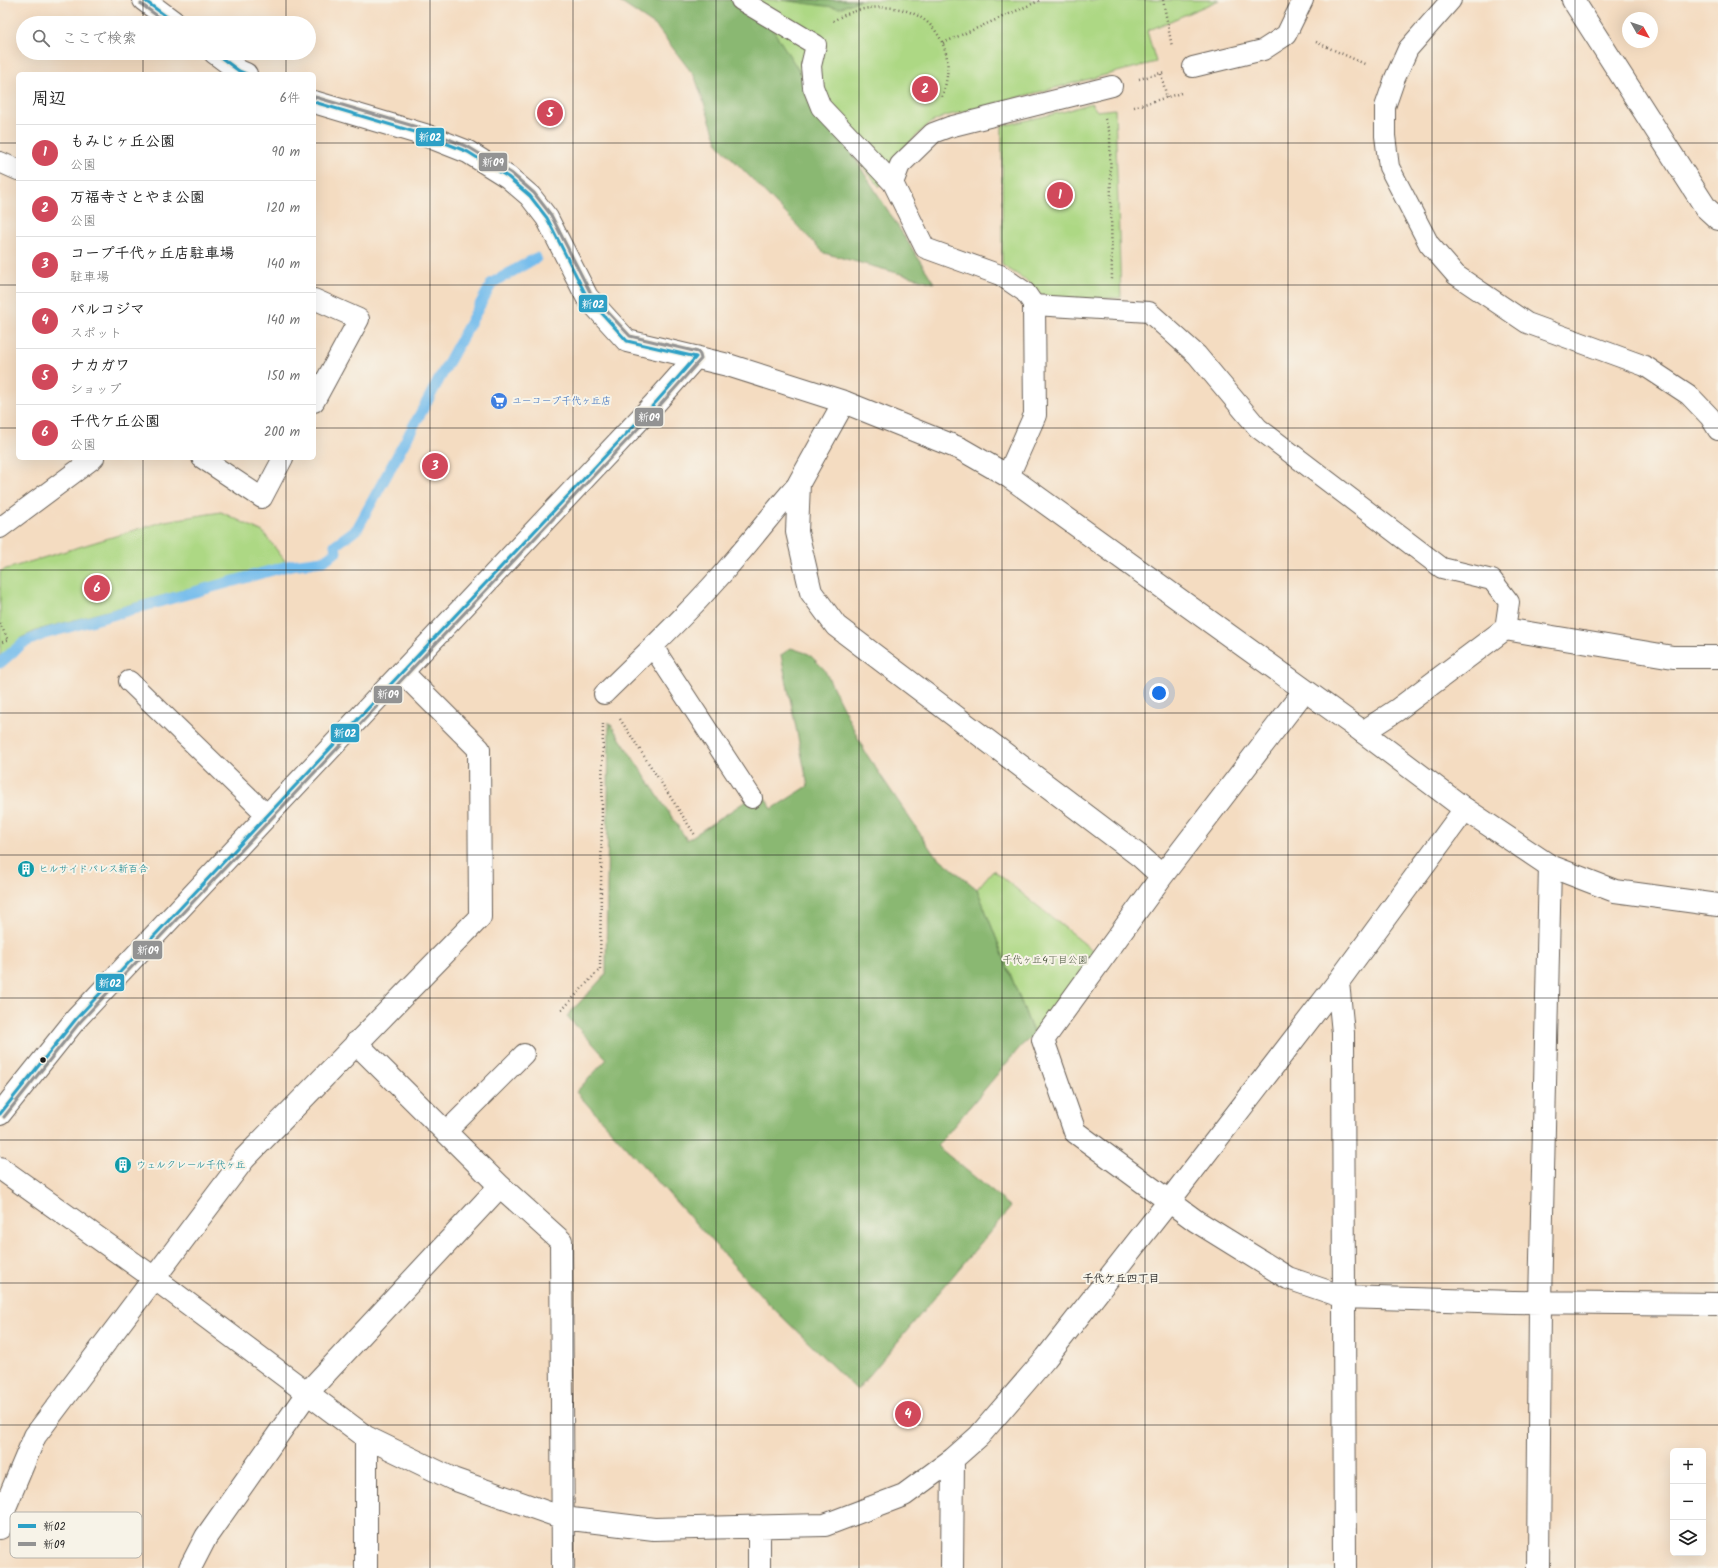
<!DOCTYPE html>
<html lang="ja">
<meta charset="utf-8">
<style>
:root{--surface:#fff;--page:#f6f6f6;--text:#222;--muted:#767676;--line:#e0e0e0;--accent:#d1495b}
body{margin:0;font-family:Kalam,"Klee One",sans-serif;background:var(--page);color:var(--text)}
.controls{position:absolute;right:12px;bottom:12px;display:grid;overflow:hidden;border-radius:6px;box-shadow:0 4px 16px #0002}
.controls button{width:36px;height:36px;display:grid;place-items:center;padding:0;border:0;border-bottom:1px solid var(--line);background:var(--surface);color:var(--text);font:20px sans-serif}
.compass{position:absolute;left:1622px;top:12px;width:36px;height:36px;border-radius:50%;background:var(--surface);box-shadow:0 4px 16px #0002;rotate:130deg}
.you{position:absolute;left:1159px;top:693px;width:14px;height:14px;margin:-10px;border:3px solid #fff;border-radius:50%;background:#1a73e8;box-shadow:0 0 0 6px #1a73e833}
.badge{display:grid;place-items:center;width:26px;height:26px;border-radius:50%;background:var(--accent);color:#fff;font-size:13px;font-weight:700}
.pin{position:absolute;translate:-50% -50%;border:2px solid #fff;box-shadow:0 1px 4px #0006}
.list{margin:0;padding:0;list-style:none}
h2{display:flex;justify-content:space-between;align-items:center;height:52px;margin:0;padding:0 16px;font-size:17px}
h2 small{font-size:13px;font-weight:400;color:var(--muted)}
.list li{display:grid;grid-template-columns:26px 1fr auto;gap:12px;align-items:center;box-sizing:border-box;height:56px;padding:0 16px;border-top:1px solid var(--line)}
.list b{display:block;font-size:15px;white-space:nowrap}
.list p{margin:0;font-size:13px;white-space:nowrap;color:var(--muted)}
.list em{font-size:13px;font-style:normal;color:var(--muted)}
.icon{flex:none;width:22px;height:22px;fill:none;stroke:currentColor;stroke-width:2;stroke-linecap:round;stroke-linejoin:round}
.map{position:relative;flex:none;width:1718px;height:1568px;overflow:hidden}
.search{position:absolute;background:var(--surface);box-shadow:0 4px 16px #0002;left:16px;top:16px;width:300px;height:44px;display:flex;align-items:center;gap:10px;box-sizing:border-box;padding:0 14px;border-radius:22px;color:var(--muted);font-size:15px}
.panel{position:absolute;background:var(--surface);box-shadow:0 4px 16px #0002;left:16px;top:72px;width:300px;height:388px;border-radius:6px}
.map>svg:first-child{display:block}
</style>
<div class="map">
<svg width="1718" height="1568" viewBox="0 0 1718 1568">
<rect width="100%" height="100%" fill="#f7f3e8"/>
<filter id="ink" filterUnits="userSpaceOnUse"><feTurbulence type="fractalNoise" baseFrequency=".025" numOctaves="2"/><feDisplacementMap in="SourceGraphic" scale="8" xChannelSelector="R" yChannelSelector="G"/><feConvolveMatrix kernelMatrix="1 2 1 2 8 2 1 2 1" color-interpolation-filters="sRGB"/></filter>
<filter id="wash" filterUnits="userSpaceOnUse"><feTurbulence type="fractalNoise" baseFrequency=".012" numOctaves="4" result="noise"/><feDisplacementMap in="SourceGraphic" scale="16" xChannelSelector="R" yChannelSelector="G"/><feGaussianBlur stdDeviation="0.9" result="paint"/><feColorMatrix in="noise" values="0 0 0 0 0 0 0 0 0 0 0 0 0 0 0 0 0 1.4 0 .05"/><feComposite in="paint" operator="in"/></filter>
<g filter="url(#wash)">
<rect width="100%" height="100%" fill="#f4dcc1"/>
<path fill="#add884" stroke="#647a50" d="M 710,0 L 1219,0 L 1147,31 L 1156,62 L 946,116 L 930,123 L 894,157 L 880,187 L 746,28 Z
M 1091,103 L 1097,111 L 1115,109 L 1121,298 L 1046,299 L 1026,280 L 1002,265 L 1002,126 L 1066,111 Z
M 221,512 L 263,532 L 286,562 L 38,630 L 21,638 L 0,657 L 0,572 L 3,570 L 165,521 Z
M 993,870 L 1096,953 L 1034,1035 L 977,889 Z"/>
<path fill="#8ab872" stroke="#536a47" d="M 617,0 L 754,0 L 934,283 L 824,253 L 718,144 L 695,77 L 656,26 Z
M 782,0 L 860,0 L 840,8 Z
M 791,648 L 809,654 L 824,669 L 865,752 L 933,853 L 977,889 L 1034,1035 L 1021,1046 L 937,1146 L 1011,1207 L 857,1390 L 768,1303 L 576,1092 L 607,1059 L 567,1016 L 606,974 L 609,722 L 687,840 L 761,791 L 772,809 L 808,786 L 781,655 Z"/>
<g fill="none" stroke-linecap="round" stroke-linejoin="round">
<path stroke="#73bcec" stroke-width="11" d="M 0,663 L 23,643 L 44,634 L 291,565 L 323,561 L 336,552 L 335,545 L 357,529 L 492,283 L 536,258"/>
</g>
</g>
<g filter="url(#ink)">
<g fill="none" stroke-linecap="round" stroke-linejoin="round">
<g stroke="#685f56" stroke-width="22">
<path id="service" d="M 741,0 L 816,45 L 811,66 L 813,87 L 821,107 L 893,183 L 925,248 L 1000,275 L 1025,292 L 1034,305 L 1149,312 L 1197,355 L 1258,428 L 1442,568 L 1492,580 L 1509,602 L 1505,629
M 1451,0 L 1408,49 L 1395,78 L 1385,107 L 1385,136 L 1389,167 L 1429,244 L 1456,275 L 1527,323 L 1645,366 L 1689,395 L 1710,417 L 1718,430
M 1193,67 L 1263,50 L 1286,35 L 1303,0
M 0,162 L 18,170
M 893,183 L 900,165 L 933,133 L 949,127 L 1112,86
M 314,299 L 359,319 L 314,402
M 202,458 L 262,498 L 283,458
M 0,528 L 94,458
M 653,647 L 752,798
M 129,681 L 267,815
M 604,694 C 649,650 696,606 736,558 C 758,533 777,507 799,483
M 446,1132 L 524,1054"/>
</g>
<g stroke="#685f56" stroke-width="24">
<path id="minor" d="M 1573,0 L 1706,208 L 1718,219
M 844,402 L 799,483 L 797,532 L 811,592 L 836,626 L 1141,857 L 1162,876
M 1008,476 L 1035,415 L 1034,305
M 1304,691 L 1162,876 L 1043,1040 L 1075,1132 L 1196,1221 L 1288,1278 L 1344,1297 L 1513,1302 L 1718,1304
M 1363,732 L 1397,710 L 1505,629 L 1673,657 L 1718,657
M 1338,982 L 1343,1033 L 1345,1568
M 356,1043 L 500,1186 L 561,1241 L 563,1568
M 0,1168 L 154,1278 L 366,1437 L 453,1479 L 563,1518 L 654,1529 L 825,1525 L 904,1495 L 953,1459 L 979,1436 L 1046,1358 L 1170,1200 L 1338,982 L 1465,809
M 0,1528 L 6,1505 L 35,1436 L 244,1159 L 480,917 L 479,749 L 402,672
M 190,1568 L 206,1537 L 308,1392 L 500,1186
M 366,1568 L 366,1437
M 759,1568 L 759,1526
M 952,1568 L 953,1459
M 1538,1568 L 1540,1302 L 1550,866"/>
</g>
<g stroke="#685f56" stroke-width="24">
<path id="tertiary" d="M 144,0 L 175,23
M 215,53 L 239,71 L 246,74
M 314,102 L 425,135 L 468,152 L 508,177 L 530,196 L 547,218 L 587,297 L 627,341 L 728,365 L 844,402 L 961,449 L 1008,476 L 1363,732 L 1465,809 L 1550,866 L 1615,891 L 1718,905
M 0,1114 L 76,1019 L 657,401 L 696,357"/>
</g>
<path stroke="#685f56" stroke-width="2.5" stroke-dasharray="1 3" stroke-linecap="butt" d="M 1163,0 L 1172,47
M 833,21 C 866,0 923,0 942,42 C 951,61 948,81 941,99
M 1316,42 L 1367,65
M 943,43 L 1041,0
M 1161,74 L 1167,98
M 1139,79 L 1165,72
M 1134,107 L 1181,93
M 1105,119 L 1110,134 L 1112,281
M 0,623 L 8,640 L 0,643
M 620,719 L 695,835
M 562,1010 L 600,969 L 603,722"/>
<use href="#service" stroke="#fff" stroke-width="20"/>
<use href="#minor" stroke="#fff" stroke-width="22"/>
<use href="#tertiary" stroke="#fff" stroke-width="22"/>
<g stroke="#f7f3e8" stroke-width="6">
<path id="bus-1" d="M 144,0 L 175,23
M 215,53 L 239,71 L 246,74
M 314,102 L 425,135 L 468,152 L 508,177 L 530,196 L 547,218 L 587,297 L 627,341 L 696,357
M 0,1114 L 76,1019 L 657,401 L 696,357"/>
</g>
<g stroke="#f7f3e8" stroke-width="6">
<path id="bus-2" d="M 141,4 L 167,23
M 4,1117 L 80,1022 L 661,404 L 701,359 L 700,355 L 698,352 L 630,336 L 591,294 L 551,215 L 534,193 L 511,173 L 470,148 L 427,130 L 315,97"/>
</g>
<use href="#bus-1" stroke="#2da0c6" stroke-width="3"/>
<use href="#bus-2" stroke="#939393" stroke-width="3"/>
</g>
</g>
<path fill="none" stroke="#1c1c1c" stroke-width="1" stroke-opacity="0.55" d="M 143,0 L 143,23M 286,0 L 286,23M 430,0 L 430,1568M 573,0 L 573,1568M 716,0 L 716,1568M 859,0 L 859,1568M 1002,0 L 1002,1568M 1145,0 L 1145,1568M 1288,0 L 1288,1568M 1432,0 L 1432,1568M 1575,0 L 1575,1568M 143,53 L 143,74M 286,53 L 286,74M 0,143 L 18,143M 314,143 L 1718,143M 0,285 L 18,285M 314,285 L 1718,285M 0,428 L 18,428M 314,428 L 1718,428M 143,458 L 143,1568M 286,458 L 286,1568M 0,570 L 1718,570M 0,713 L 1718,713M 0,855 L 1718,855M 0,998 L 1718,998M 0,1140 L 1718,1140M 0,1283 L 1718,1283M 0,1425 L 1718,1425"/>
<defs>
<g id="supermarket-disc" transform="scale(0.9)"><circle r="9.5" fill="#3f7fe0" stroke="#f7f3e8"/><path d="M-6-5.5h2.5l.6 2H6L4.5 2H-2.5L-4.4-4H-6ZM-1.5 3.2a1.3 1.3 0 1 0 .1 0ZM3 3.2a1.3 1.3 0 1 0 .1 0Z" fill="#fff"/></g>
<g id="building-disc" transform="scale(0.9)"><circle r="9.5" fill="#0f9aa8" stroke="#f7f3e8"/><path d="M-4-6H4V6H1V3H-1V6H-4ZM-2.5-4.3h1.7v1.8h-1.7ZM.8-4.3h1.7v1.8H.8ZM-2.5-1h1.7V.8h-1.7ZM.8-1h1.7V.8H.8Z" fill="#fff"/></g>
</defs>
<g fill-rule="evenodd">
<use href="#supermarket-disc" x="499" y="401"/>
<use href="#building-disc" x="26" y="869"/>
<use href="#building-disc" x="123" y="1165"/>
</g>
<circle fill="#1c1c1c" stroke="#f7f3e8" stroke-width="1.5" cx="43" cy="1060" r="3.5"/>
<g text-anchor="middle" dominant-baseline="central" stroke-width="4" stroke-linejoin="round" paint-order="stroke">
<g font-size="10" fill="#366cbe" stroke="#f7f3e8" text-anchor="start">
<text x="512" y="401">ユーコープ千代ヶ丘店</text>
</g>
<g font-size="10" fill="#0d838f" stroke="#f7f3e8" text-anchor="start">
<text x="39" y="869">ヒルサイドパレス新百合</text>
<text x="136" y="1165">ウェルクレール千代ヶ丘</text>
</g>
<g font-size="10" fill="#48543b" stroke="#f7f3e8">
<text x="1045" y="960">千代ヶ丘4丁目公園</text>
</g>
<g font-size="11" font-weight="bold" fill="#1c1c1c" stroke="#f7f3e8">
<text x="1121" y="1279">千代ケ丘四丁目</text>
</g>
</g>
<rect x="10" y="1512" width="132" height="46" rx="6" fill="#f7f3e8" stroke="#b5b2ab" stroke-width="1"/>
<rect x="18" y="1524" width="18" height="4" fill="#2da0c6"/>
<rect x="18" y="1542" width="18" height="4" fill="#939393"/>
<g font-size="11" fill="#1c1c1c">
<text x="43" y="1530">新02</text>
<text x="43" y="1548">新09</text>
</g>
<g stroke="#f7f3e8" stroke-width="1.5">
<rect x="415" y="127" width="30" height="20" rx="4" fill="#2da0c6"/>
<rect x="478" y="152" width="30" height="20" rx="4" fill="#939393"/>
<rect x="578" y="294" width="30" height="19" rx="4" fill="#2da0c6"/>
<rect x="634" y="407" width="30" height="20" rx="4" fill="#939393"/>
<rect x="373" y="685" width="30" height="19" rx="4" fill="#939393"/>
<rect x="330" y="723" width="30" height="20" rx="4" fill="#2da0c6"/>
<rect x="132" y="940" width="31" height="20" rx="4" fill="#939393"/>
<rect x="95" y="973" width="30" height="19" rx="4" fill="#2da0c6"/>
</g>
<g font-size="11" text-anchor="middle" font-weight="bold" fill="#fff">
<text x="430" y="141">新02</text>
<text x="493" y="166">新09</text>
<text x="593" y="308">新02</text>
<text x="649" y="421">新09</text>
<text x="388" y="698">新09</text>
<text x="345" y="737">新02</text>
<text x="148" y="954">新09</text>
<text x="110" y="987">新02</text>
</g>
</svg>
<div class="controls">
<button>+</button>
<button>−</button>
<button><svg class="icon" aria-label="layers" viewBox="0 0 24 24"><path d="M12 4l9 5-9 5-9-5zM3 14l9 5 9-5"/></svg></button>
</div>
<svg class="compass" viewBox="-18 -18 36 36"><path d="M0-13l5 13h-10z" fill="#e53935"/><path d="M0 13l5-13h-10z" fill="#767676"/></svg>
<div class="you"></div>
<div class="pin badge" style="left:1060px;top:195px">1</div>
<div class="pin badge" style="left:925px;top:89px">2</div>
<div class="pin badge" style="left:435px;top:466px">3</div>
<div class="pin badge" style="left:908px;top:1414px">4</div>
<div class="pin badge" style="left:550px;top:113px">5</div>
<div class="pin badge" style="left:97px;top:588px">6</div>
<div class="search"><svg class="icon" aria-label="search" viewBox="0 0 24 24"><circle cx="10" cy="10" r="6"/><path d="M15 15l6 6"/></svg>ここで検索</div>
<section class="panel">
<h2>周辺<small>6件</small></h2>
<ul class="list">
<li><span class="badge">1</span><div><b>もみじヶ丘公園</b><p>公園</p></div><em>90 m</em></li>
<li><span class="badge">2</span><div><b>万福寺さとやま公園</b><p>公園</p></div><em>120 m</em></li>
<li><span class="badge">3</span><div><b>コープ千代ヶ丘店駐車場</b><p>駐車場</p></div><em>140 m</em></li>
<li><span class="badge">4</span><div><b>パルコジマ</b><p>スポット</p></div><em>140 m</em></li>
<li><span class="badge">5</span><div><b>ナカガワ</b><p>ショップ</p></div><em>150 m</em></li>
<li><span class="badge">6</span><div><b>千代ケ丘公園</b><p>公園</p></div><em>200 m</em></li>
</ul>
</section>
</div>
